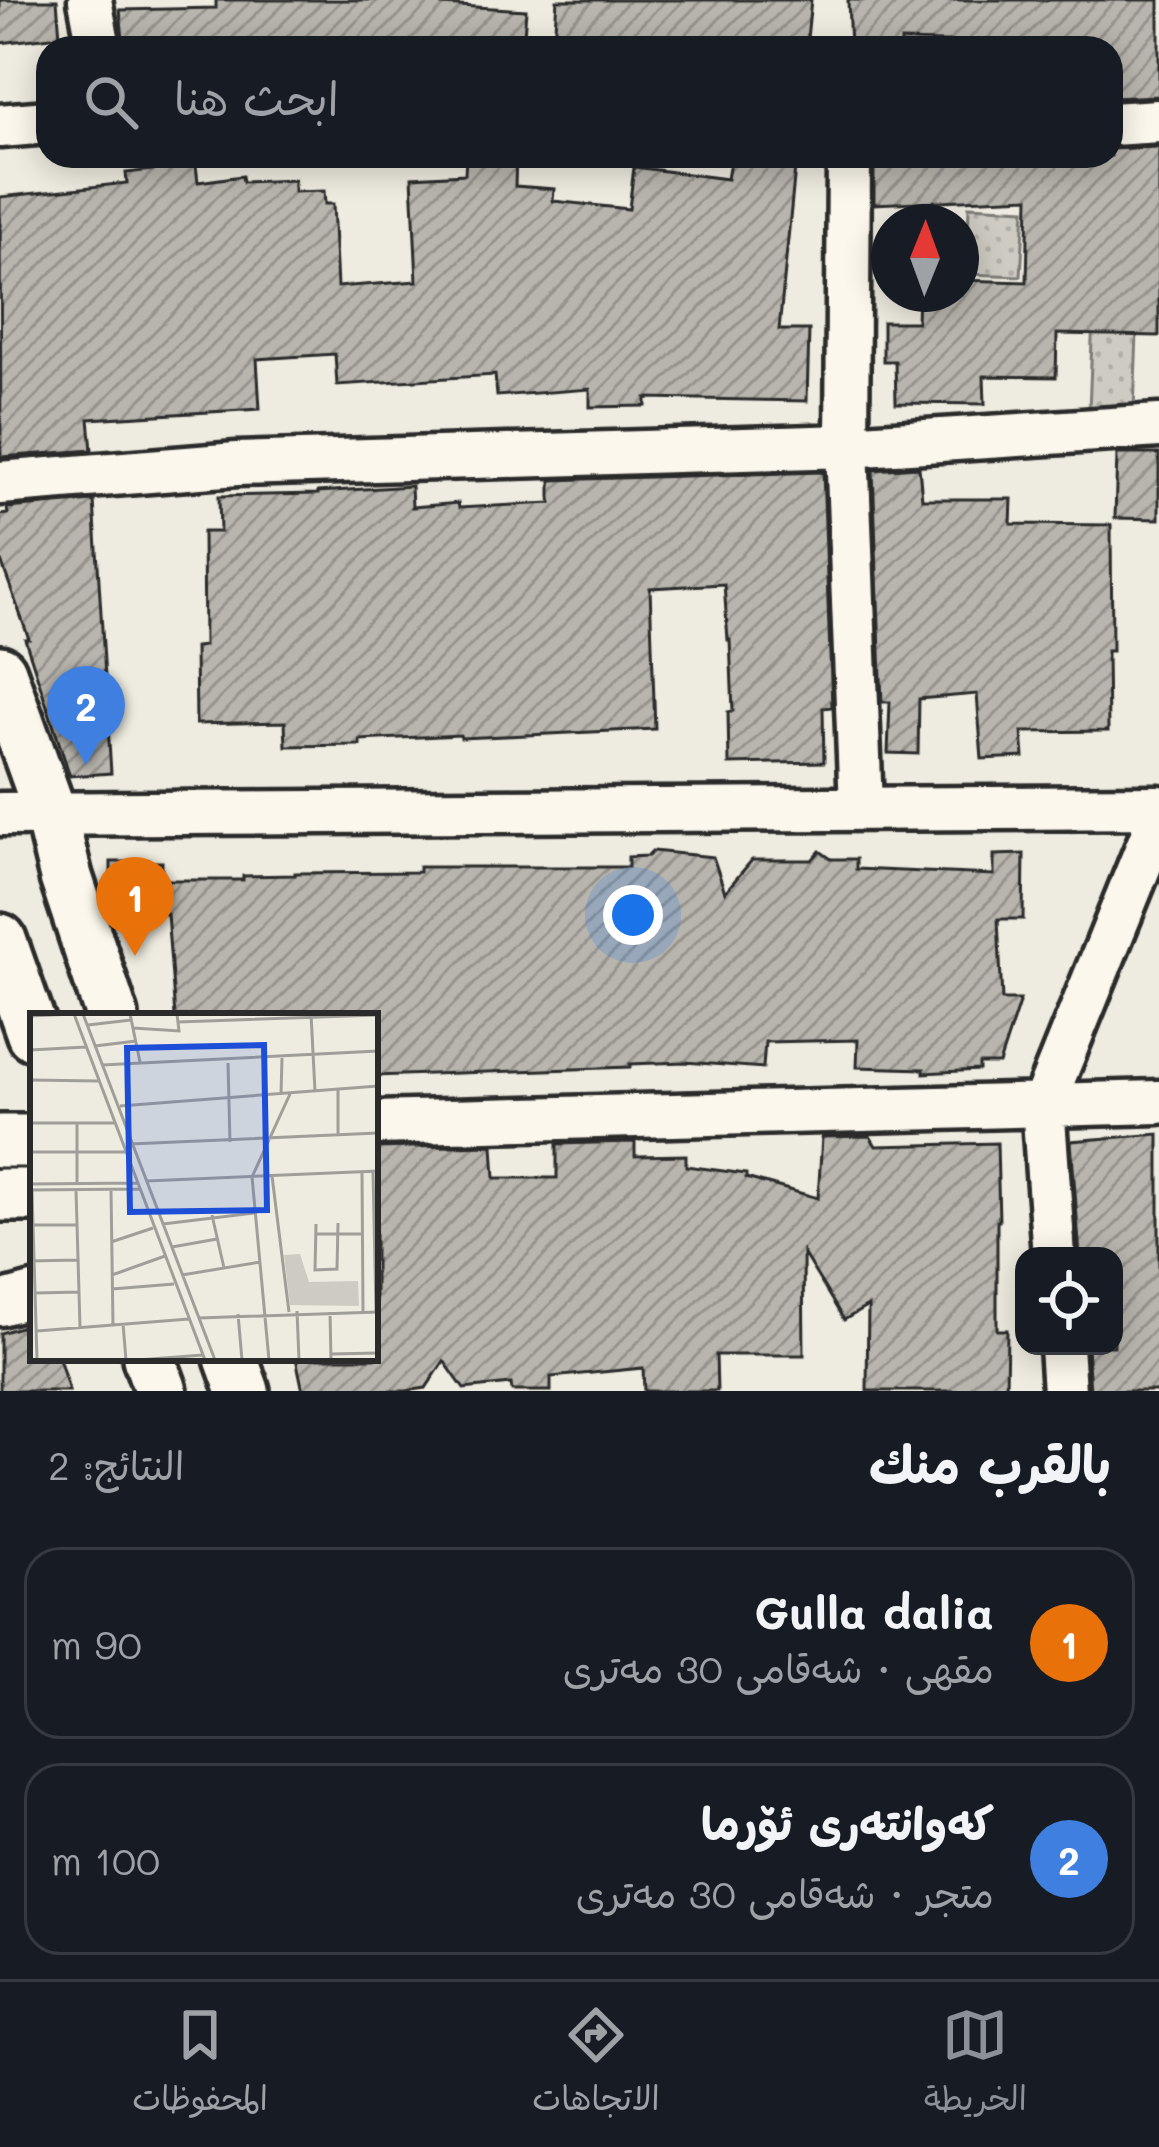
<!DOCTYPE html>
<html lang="ar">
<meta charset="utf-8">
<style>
:root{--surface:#171b24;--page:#20242c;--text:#f1f3f6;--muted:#9ea1a6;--line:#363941;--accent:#8c9099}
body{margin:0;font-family:Mali,"Playpen Sans Arabic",sans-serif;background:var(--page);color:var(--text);direction:rtl}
.controls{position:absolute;right:36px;bottom:36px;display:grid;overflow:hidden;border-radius:24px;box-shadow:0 6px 30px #0003}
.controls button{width:108px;height:108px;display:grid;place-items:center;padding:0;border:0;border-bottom:3px solid var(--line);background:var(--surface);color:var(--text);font:60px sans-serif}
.compass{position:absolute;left:871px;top:204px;width:108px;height:108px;border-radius:50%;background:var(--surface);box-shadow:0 6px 30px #0003;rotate:1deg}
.you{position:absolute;left:633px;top:915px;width:42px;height:42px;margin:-30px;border:9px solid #fff;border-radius:50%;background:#1a73e8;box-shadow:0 0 0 18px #1a73e833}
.badge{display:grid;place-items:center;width:78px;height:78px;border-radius:50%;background:var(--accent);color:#fff;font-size:39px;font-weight:700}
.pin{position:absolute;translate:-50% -99px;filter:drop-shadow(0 3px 6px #0008)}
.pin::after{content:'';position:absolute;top:63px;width:42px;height:36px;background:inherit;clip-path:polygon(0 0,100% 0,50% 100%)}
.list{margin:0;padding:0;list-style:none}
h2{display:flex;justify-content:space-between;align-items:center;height:156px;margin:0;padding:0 48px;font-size:51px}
h2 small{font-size:39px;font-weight:400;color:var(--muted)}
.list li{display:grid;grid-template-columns:78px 1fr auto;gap:36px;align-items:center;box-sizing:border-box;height:192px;margin:0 24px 24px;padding:0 24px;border:3px solid var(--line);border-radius:36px}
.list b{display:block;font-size:45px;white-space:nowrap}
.list p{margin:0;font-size:39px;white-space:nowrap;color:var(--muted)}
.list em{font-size:39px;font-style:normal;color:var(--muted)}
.icon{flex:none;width:66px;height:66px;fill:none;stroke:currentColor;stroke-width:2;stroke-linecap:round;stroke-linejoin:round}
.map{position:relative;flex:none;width:1159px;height:1391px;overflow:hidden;direction:ltr}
.search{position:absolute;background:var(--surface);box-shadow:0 6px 30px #0003;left:36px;right:36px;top:36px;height:132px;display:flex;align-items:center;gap:30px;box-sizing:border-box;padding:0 42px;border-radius:36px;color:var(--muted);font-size:45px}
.sheet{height:588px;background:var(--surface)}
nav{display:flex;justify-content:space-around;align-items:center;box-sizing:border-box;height:168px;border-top:3px solid var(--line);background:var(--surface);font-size:33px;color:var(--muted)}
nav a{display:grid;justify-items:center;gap:6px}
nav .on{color:var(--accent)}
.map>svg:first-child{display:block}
</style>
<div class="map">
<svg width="1159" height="1391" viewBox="0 0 1159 1391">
<defs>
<pattern id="grass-dots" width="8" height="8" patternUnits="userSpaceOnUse" patternTransform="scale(3)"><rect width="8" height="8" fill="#cecbc2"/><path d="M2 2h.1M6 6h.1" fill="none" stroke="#b1aea7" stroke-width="1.8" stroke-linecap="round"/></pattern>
<pattern id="building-hatch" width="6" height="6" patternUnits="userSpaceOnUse" patternTransform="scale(3)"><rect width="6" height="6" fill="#b8b5ae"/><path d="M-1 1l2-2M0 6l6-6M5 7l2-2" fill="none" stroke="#96938e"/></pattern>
</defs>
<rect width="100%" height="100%" fill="#eeebe0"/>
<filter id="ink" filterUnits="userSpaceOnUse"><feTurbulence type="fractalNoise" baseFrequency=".00833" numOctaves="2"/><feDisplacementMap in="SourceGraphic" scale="24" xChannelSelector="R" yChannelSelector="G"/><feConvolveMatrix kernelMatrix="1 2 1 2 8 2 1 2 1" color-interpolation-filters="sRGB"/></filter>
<g filter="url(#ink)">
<path fill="url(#grass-dots)" stroke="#7c7b76" stroke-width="3" d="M 1098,201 L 1142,203 L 1134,411 L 1089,410 Z
M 969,206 L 1025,209 L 1021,276 L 967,274 Z"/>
<path fill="url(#building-hatch)" stroke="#2b2b2b" stroke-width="3" d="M 0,0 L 57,0 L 60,36 L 0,43 Z
M 216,0 L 443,0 L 442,5 L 526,10 L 523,48 L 420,48 L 306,42 L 306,48 L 124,48 L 120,10 L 216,8 Z
M 557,0 L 811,0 L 806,48 L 662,48 L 554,41 Z
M 848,0 L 1159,0 L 1159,96 L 1111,98 L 1111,48 L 988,48 L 988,43 L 901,41 L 901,48 L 850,48 Z
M 1159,147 L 1159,336 L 1057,334 L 1056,377 L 984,376 L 985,404 L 896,403 L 895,361 L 883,361 L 883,322 L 917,322 L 918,294 L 961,294 L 961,280 L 1027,282 L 1029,197 L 874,204 L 874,162 L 1006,156 L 1111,156 L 1111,149 Z
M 466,156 L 516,156 L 515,186 L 554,189 L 553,201 L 629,209 L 634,167 L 727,179 L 730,162 L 795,168 L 779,330 L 809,330 L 807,401 L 646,398 L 646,406 L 590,407 L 590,389 L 497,396 L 495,375 L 337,385 L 335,354 L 257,359 L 260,409 L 89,419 L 92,450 L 1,457 L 0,197 L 127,183 L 126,173 L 196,165 L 198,182 L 242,176 L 243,182 L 294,180 L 294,192 L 324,191 L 325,204 L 333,204 L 337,287 L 417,281 L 412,177 L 465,174 Z
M 1117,454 L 1159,454 L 1159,519 L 1115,518 Z
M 919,467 L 922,499 L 1012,499 L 1011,524 L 1111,525 L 1112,651 L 1107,651 L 1108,731 L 1022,732 L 1024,757 L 982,759 L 977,694 L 919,699 L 918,754 L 888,753 L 890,702 L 882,702 L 873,470 Z
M 823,472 L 832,707 L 823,708 L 824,762 L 729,764 L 728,712 L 733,711 L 730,640 L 728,640 L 724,584 L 650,588 L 655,729 L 461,738 L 460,735 L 360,740 L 360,745 L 286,746 L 285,722 L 196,724 L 195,647 L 204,646 L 203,532 L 220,532 L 219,496 L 318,494 L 318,492 L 411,486 L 412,507 L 458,503 L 459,508 L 551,503 L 551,480 Z
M 94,501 L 111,773 L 70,776 L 25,639 L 29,639 L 0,558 L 0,515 L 8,514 L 7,508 Z
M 653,851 L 713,857 L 725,892 L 752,860 L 812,860 L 820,851 L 831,859 L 856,859 L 856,869 L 994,875 L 994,855 L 1024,854 L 1023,919 L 998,919 L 1002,1000 L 1020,1000 L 999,1064 L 979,1064 L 979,1070 L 924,1073 L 924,1069 L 857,1067 L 858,1040 L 765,1042 L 763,1068 L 685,1062 L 630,1064 L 630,1067 L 375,1076 L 375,1016 L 175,1016 L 167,914 L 111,914 L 111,862 L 162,862 L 162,880 L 243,880 L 243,876 L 295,875 L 295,873 L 419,872 L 419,867 L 628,867 L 628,857 L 648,856 Z
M 1159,1134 L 1159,1391 L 1090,1391 L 1087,1346 L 1114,1346 L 1114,1256 L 1080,1256 L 1071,1141 Z
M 870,1136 L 876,1146 L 997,1143 L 999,1221 L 997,1221 L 997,1330 L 1007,1330 L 1006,1391 L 867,1391 L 868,1306 L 844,1320 L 803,1253 L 804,1355 L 716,1355 L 717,1391 L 644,1391 L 643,1368 L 551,1377 L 551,1391 L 512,1391 L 511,1384 L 464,1389 L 444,1361 L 426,1388 L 406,1391 L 303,1391 L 296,1358 L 375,1358 L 375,1148 L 493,1145 L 495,1178 L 557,1178 L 557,1144 L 635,1142 L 635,1156 L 686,1155 L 686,1166 L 746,1174 L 746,1178 L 818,1198 L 822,1137 Z
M 33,1323 L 33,1358 L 59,1358 L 69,1391 L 0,1391 L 0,1333 Z"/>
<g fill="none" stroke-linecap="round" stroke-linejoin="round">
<g stroke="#2b2b2b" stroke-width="51">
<path id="minor" d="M 90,0 L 99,48
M 1111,124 L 1159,121
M 0,126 L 48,122
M 849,156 L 847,446 L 861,808
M 0,483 L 237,464 L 847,446 L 1159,426
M 0,814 L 1159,807
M 375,1123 L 1159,1102
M 1054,1256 L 1043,1105 L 1159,818
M 0,1304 L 33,1295
M 1061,1346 L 1064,1391"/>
</g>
<g stroke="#2b2b2b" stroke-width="60">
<path id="major" d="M 0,672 L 51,815 L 66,877 L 112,1016
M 0,940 L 33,1034
M 0,1141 L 33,1141
M 0,1195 L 33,1195
M 149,1358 L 161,1391
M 231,1358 L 243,1391"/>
</g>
<use href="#minor" stroke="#fbf7ec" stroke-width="42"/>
<use href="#major" stroke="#fbf7ec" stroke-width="51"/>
</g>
</g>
<g transform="translate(30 1013)">
<rect width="348" height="348" fill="#eeebe0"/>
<path d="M 270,241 L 279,269 L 328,268 L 329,293 L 260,292 L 254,242 Z" fill="#cecbc2"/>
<path fill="none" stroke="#a09e98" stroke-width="3" d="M 44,1 L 175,347M 53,1 L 185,347M 100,1 L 110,49M 281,1 L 285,78M 0,3 L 44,1M 148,9 L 348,2M 58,12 L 101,7M 103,15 L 149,18 L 147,1M 65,33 L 106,28M 0,37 L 56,34M 198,50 L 200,129M 72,52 L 348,38M 0,67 L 68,68M 308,77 L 308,123M 251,81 L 252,45M 90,93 L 348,73M 0,110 L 85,110M 47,110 L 47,170M 100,131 L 348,120M 0,139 L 96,139M 343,158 L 346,299M 332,159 L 333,298M 242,163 L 259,299M 117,168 L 348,158M 0,171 L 107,170M 0,177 L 110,176M 2,177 L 7,347M 46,177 L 50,314M 81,177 L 83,312M 182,202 L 194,255M 133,211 L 224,200M 286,211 L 285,257 L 307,256 L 308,210M 4,212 L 47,212M 285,221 L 333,221M 81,229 L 123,215M 142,234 L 187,226M 0,248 L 48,247M 82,262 L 135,243M 152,262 L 230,249M 82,276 L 144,271M 6,280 L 49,279M 267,298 L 269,347M 300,299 L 301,347M 208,301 L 212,347M 169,305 L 348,299M 93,311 L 96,347M 7,318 L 159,306M 301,341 L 348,340M 108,347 L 173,342M 239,347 L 222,164 L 260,81"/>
<path fill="#1d4ed8" fill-opacity="0.15" stroke="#1d4ed8" stroke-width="6" d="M 234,32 L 237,197 L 100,199 L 97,35 Z"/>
<rect width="348" height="348" fill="none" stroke="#2b2b2b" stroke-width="6"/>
</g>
</svg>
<div class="controls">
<button><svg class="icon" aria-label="locate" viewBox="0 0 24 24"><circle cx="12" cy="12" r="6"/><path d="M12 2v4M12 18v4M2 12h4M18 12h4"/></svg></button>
</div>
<svg class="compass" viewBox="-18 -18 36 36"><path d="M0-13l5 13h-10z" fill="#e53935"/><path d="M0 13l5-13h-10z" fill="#9ea1a6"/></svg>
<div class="you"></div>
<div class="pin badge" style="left:135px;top:956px;background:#e8710a">1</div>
<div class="pin badge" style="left:86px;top:765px;background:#3f7fe0">2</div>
<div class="search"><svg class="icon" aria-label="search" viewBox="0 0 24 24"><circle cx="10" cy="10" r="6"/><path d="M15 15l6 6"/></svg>ابحث هنا</div>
</div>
<section class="sheet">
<h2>بالقرب منك<small>النتائج: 2</small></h2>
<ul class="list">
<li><span class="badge" style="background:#e8710a">1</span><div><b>Gulla dalia</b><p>مقهى · شەقامی 30 مەتری</p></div><em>90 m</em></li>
<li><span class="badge" style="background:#3f7fe0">2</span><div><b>کەوانتەری ئۆرما</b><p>متجر · شەقامی 30 مەتری</p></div><em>100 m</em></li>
</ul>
</section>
<nav>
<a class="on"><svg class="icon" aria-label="map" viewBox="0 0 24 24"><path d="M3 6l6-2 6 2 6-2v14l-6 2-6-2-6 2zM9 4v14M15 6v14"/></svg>الخريطة</a>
<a><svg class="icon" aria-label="directions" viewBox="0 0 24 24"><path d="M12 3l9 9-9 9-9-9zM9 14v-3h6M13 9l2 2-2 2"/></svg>الاتجاهات</a>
<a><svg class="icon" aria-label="saved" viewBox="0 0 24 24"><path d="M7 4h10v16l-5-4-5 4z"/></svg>المحفوظات</a>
</nav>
